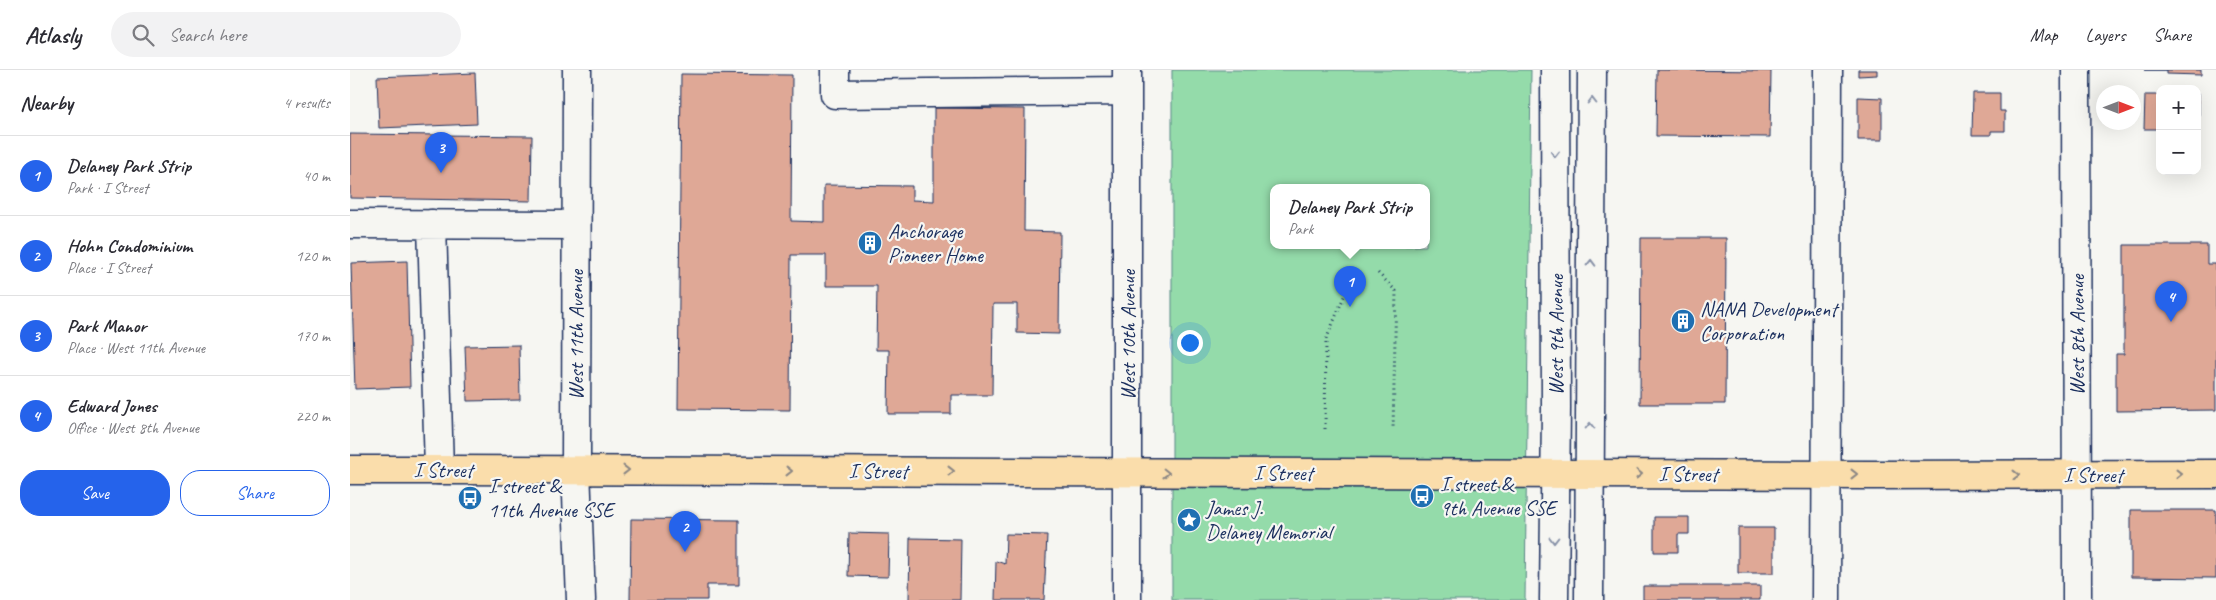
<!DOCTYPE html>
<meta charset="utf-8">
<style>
:root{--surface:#fff;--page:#f2f2f3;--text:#2b2b33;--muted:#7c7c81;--line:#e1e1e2;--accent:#2563eb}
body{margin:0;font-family:Caveat,sans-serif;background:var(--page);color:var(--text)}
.controls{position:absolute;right:15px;top:15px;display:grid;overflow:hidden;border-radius:10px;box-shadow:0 5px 20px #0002}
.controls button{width:45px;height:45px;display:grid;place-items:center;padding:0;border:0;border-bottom:1px solid var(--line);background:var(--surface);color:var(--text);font:25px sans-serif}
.compass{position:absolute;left:1746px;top:15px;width:45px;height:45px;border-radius:50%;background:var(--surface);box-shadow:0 5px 20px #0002;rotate:90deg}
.you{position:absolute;left:839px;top:272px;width:18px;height:18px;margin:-12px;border:4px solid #fff;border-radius:50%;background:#1a73e8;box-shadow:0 0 0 8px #1a73e833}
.badge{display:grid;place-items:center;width:32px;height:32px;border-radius:50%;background:var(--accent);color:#fff;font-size:16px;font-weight:700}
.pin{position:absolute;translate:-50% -41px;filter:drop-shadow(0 1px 2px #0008)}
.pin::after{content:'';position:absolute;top:26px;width:18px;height:15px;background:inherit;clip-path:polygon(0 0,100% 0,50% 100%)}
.popup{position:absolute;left:920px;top:114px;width:160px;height:65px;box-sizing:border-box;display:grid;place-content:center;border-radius:10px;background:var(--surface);filter:drop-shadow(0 1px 4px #0005);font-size:16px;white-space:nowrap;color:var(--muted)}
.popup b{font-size:19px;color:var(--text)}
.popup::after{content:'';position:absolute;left:50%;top:100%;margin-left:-10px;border:10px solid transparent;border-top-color:var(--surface)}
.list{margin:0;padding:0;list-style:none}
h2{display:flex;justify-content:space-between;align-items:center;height:65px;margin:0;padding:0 20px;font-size:21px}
h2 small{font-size:16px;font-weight:400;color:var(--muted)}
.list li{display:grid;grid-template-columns:32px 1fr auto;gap:15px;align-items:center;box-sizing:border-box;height:80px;padding:0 20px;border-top:1px solid var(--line)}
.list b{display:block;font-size:19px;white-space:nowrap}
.list p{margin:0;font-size:16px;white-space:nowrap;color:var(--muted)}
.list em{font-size:16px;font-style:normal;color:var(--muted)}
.actions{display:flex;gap:10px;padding:15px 20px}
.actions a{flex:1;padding:11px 0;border:1px solid var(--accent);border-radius:20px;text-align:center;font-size:18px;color:var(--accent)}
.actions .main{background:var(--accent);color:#fff}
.icon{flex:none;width:28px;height:28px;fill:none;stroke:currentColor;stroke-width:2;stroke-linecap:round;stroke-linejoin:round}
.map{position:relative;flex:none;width:1866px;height:530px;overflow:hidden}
header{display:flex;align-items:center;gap:30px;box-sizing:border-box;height:70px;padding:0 25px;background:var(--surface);border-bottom:1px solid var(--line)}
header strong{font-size:24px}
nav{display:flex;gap:28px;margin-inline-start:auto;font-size:18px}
.search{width:350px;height:45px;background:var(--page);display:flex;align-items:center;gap:12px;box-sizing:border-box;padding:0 18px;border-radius:28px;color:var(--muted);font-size:19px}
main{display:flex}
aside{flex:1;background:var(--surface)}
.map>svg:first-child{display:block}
</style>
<header>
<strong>Atlasly</strong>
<div class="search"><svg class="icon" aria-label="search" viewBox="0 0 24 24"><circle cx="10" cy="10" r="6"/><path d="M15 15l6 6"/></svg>Search here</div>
<nav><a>Map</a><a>Layers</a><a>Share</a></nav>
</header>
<main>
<aside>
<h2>Nearby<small>4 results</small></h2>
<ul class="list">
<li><span class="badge">1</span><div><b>Delaney Park Strip</b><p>Park · I Street</p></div><em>40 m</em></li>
<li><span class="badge">2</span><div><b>Hohn Condominium</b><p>Place · I Street</p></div><em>120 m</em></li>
<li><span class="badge">3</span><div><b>Park Manor</b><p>Place · West 11th Avenue</p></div><em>170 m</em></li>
<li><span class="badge">4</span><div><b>Edward Jones</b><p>Office · West 8th Avenue</p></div><em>220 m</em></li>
</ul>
<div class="actions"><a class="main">Save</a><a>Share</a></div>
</aside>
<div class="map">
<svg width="1866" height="530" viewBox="0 0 1866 530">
<rect width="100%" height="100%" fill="#f6f6f2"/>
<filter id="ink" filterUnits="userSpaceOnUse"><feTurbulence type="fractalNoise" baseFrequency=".02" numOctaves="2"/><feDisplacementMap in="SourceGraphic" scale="10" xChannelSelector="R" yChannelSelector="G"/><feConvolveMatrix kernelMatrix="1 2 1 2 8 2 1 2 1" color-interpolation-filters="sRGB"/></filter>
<g filter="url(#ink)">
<path fill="#94dbaa" stroke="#588584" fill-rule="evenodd" d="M 822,0 L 1181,0 L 1175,530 L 822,530 ZM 924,118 L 1076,118 L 1076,176 L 924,176 Z"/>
<path fill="#dfa896" stroke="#1b2f5e" d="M 1307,0 L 1421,1 L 1420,67 L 1306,66 Z
M 1508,0 L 1527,0 L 1527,5 L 1508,6 Z
M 1794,0 L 1851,0 L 1851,5 L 1816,4 L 1816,0 Z
M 125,3 L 127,54 L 29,58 L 27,7 Z
M 331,4 L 442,5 L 441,151 L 474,152 L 474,115 L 562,116 L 562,130 L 584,131 L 584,38 L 675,39 L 674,161 L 710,162 L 709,264 L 667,263 L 667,234 L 643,234 L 642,325 L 601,325 L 601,344 L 538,344 L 539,280 L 526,280 L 527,216 L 476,216 L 476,185 L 441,185 L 440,340 L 328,339 Z
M 1623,23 L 1650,23 L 1650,41 L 1655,41 L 1655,61 L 1641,61 L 1641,65 L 1622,65 Z
M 1795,25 L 1810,25 L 1810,59 L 1794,59 Z
M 1847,25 L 1849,25 L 1849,59 L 1847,59 Z
M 1508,27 L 1532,28 L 1532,70 L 1508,70 Z
M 0,64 L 182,66 L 181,131 L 0,128 Z
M 1291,168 L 1376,168 L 1375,334 L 1290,334 Z
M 1774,175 L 1857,175 L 1857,194 L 1866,194 L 1866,340 L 1766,341 L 1766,284 L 1774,284 Z
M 57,191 L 60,317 L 5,319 L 1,193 Z
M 169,275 L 170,330 L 117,331 L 115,276 Z
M 1781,440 L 1866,440 L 1866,508 L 1781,507 Z
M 1304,447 L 1339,447 L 1339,464 L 1328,464 L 1328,482 L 1304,482 Z
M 281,449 L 389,450 L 389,515 L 357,515 L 357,530 L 280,530 Z
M 1388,458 L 1424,458 L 1424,503 L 1388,503 Z
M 499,463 L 539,464 L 538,507 L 498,506 Z
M 656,464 L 697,465 L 694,530 L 645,530 L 646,491 L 655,494 Z
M 560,468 L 611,469 L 610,530 L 559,530 Z
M 1293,516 L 1410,516 L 1410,530 L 1293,530 Z"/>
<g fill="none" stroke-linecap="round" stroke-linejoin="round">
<g stroke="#1b2f5e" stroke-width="31">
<path id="minor" d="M 227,0 L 226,399 L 231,530
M 485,0 L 485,24 L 777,21
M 777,0 L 777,530
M 1726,0 L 1727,530
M 0,154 L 226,155
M 82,154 L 89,400
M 1204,530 L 1206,338 L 1205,0
M 1239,530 L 1242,0
M 1476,530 L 1478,0"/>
</g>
<g stroke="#1b2f5e" stroke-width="31">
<path id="major" d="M 0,400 C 622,399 1244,408 1866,404"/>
</g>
<path stroke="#1b2f5e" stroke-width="3" stroke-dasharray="1 4" stroke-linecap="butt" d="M 1028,203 L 1046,221 L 1043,360
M 975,359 L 976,270 L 1000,212"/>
<use href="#minor" stroke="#f6f6f2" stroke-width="28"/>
<use href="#major" stroke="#faddab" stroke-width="28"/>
</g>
<defs><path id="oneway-chevron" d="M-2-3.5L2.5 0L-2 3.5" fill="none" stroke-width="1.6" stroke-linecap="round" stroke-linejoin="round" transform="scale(1.25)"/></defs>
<g stroke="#8892a8">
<use href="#oneway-chevron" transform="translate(1242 31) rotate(-90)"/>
<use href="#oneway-chevron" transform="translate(1205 84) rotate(90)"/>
<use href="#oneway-chevron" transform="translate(1241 193) rotate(-89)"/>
<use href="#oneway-chevron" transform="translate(1240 356) rotate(-90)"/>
<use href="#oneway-chevron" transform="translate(1204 470) rotate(90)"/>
</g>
<g stroke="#8a8684">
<use href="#oneway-chevron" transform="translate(276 400)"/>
<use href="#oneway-chevron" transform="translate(439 401)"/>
<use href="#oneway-chevron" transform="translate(601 401)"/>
<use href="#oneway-chevron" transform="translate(816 403) rotate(1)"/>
<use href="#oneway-chevron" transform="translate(1289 404)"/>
<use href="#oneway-chevron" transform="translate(1504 404)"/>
<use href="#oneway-chevron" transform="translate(1829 404)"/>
<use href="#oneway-chevron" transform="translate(1666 405)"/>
</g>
</g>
<defs>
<g id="building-disc" transform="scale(1.25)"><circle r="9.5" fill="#1f6fb2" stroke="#f6f6f2"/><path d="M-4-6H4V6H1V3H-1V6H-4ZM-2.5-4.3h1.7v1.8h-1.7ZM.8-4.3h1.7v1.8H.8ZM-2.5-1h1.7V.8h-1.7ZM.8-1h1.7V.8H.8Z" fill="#fff"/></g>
<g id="bus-disc" transform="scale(1.25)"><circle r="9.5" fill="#1f6fb2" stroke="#f6f6f2"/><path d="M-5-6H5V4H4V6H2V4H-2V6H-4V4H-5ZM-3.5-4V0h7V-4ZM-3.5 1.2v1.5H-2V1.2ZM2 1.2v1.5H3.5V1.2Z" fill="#fff"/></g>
<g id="sight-disc" transform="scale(1.25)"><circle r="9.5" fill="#1f6fb2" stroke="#f6f6f2"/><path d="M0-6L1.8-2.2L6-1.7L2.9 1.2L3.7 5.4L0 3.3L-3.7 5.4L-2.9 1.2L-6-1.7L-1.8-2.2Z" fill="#fff"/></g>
</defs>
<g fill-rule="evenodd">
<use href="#building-disc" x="520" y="173"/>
<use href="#building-disc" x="1333" y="251"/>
<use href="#bus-disc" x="1072" y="426"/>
<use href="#bus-disc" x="120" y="428"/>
<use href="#sight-disc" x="839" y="450"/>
</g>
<g text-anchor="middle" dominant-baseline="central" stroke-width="4.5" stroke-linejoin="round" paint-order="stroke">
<g font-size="21" fill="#1b2f5e" stroke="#f6f6f2" text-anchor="start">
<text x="538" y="161">Anchorage<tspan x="538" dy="24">Pioneer Home</tspan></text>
<text x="1350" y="239">NANA Development<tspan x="1350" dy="24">Corporation</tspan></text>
<text x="1090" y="414">I street &amp;<tspan x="1090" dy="24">9th Avenue SSE</tspan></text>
<text x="138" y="416">I street &amp;<tspan x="138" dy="24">11th Avenue SSE</tspan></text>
<text x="856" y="438">James J.<tspan x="856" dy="24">Delaney Memorial</tspan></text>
</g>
<g font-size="21" fill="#1b2f5e" stroke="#f6f6f2">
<text transform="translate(226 265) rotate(-90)">West 11th Avenue</text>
<text transform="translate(778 265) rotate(-90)">West 10th Avenue</text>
<text transform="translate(1206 265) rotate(-90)">West 9th Avenue</text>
<text transform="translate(1727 265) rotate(-90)">West 8th Avenue</text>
<text x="93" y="400">I Street</text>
<text x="528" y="401">I Street</text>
<text x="933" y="403">I Street</text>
<text x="1338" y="404">I Street</text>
<text x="1743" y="405">I Street</text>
</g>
</g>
</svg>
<div class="controls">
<button>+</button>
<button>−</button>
</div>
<svg class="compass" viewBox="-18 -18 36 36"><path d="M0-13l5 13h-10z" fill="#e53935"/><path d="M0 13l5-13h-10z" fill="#7c7c81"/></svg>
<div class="you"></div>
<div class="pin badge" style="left:1000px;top:237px">1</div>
<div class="popup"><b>Delaney Park Strip</b>Park</div>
<div class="pin badge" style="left:335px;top:482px">2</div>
<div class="pin badge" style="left:91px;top:103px">3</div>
<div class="pin badge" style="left:1821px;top:252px">4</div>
</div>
</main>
